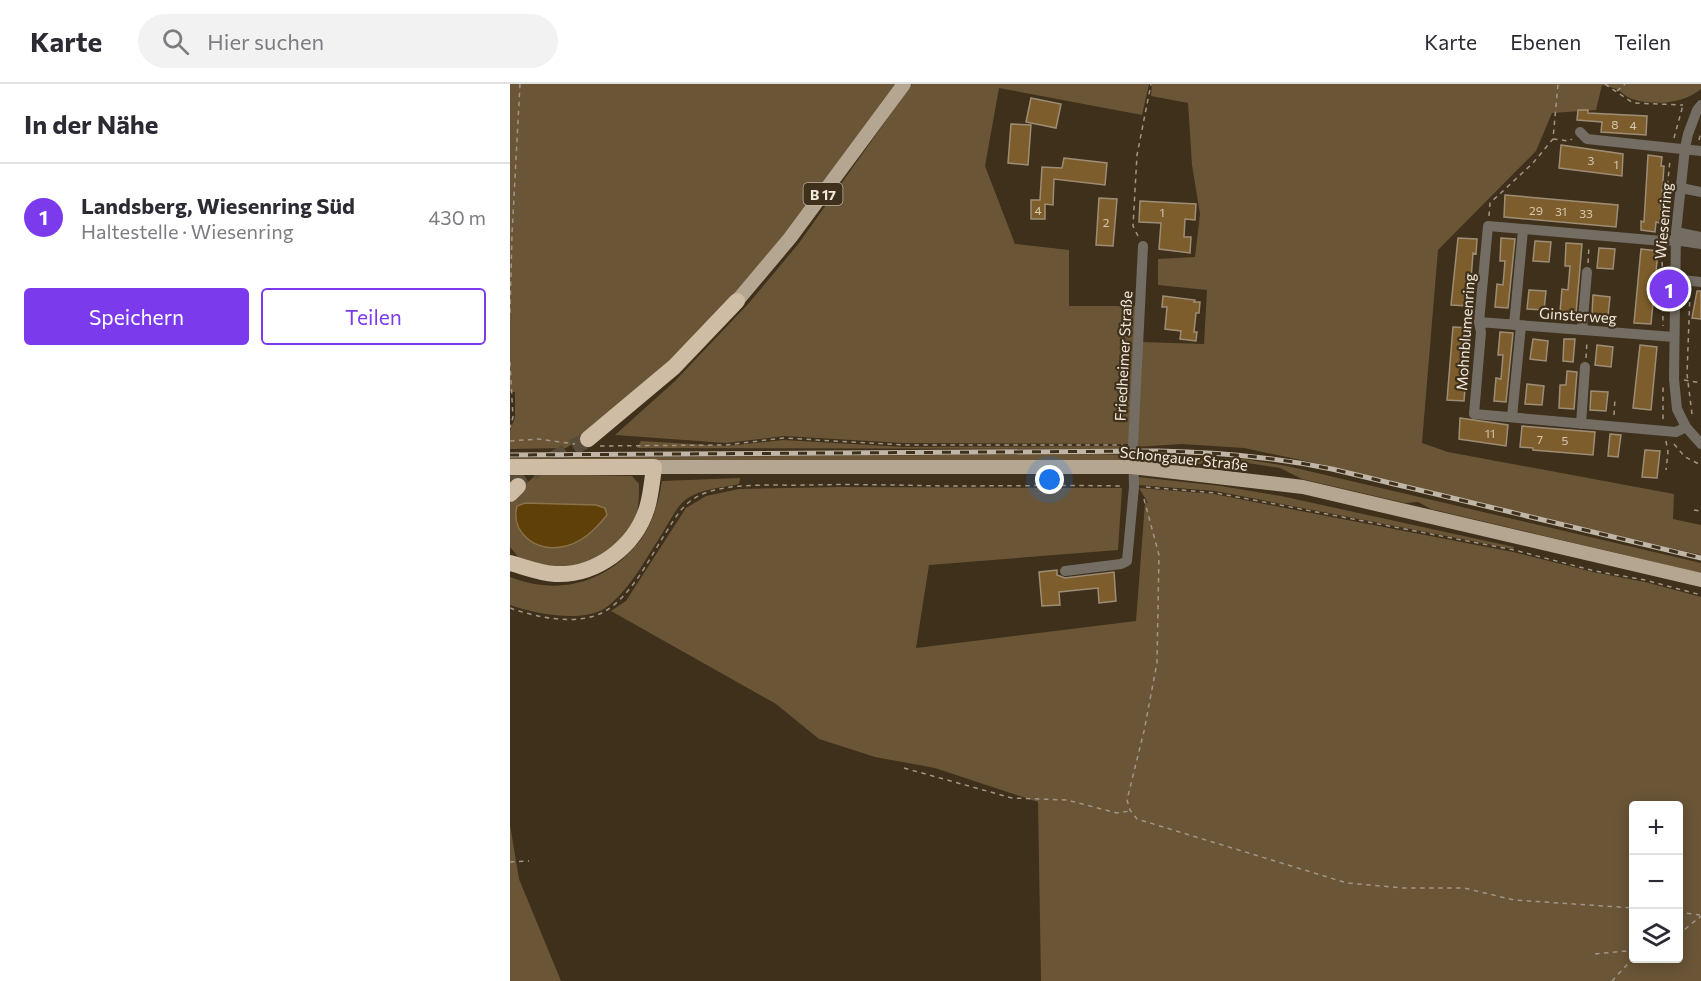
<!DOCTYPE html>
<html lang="de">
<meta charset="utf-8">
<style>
:root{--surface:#fff;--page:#f2f2f3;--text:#2b2b33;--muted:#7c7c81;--line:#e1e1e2;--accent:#7c3aed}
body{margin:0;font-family:Commissioner,sans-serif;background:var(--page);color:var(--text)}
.controls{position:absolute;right:18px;bottom:18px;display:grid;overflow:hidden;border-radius:6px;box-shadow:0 3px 15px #0003}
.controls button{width:54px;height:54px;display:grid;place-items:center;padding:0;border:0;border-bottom:2px solid var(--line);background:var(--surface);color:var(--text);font:30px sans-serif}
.you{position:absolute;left:540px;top:396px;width:21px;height:21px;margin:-15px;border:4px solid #fff;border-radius:50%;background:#1a73e8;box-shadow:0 0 0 9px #1a73e833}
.badge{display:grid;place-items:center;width:39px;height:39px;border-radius:50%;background:var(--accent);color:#fff;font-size:20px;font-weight:700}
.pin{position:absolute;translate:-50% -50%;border:3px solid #fff;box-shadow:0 2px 6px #0006}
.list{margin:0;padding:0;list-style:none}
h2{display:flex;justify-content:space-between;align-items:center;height:78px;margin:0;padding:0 24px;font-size:26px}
h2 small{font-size:20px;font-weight:400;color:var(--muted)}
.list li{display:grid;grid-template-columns:39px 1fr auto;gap:18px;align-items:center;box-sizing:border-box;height:108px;padding:0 24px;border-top:2px solid var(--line)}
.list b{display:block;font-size:22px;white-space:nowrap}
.list p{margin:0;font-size:20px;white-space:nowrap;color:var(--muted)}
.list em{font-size:20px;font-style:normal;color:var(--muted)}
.actions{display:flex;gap:12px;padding:18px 24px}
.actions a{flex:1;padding:14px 0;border:2px solid var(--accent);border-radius:6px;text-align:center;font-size:21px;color:var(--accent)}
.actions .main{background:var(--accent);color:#fff}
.icon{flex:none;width:33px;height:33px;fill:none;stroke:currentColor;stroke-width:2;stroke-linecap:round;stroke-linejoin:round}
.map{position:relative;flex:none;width:1191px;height:897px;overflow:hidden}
header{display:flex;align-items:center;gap:36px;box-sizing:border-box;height:84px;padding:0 30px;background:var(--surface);border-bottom:2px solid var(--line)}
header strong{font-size:28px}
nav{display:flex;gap:33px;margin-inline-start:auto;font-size:21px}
.search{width:420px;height:54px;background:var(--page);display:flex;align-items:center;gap:15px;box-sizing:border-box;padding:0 21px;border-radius:33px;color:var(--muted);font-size:22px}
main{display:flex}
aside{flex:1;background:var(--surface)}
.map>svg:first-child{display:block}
</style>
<header>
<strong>Karte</strong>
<div class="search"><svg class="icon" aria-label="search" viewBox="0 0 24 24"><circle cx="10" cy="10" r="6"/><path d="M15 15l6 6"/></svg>Hier suchen</div>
<nav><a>Karte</a><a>Ebenen</a><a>Teilen</a></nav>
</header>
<main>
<aside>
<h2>In der Nähe<small></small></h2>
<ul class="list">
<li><span class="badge">1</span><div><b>Landsberg, Wiesenring Süd</b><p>Haltestelle · Wiesenring</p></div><em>430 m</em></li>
</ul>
<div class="actions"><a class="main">Speichern</a><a>Teilen</a></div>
</aside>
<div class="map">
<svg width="1191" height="897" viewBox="0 0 1191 897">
<rect width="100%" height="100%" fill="#3e301b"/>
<path fill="#6a5537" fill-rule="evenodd" d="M 0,0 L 388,0 L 230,210 L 89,343 L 56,364 L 0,365 L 0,347 L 5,333 L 5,308 L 0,308 Z
M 402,0 L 639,0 L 632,31 L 489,4 L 475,82 L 505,160 L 559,166 L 559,222 L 629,222 L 621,360 L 393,359 L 274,352 L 216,359 L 105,351 L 164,298 L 239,219 L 289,159 Z
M 642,0 L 1191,0 L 1191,5 C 1173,20 1144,22 1122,15 C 1116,13 1112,8 1106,5 C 1102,3 1096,2 1092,1 L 1086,26 L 1042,29 L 1026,67 L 928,166 L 912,359 L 938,368 L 1164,410 L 1163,435 L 1191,441 L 1191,471 L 917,407 L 829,384 L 734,364 L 672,360 L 625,363 L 631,258 L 694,260 L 697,206 L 648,201 L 648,175 L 685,173 L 690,130 L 682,81 L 678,19 L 641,12 Z
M 273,356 L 394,363 L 618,362 L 618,365 L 127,364 L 131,357 L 216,362 Z
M 589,370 L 618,371 L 615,376 L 609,377 L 212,376 L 0,378 L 0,374 Z
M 627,372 L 734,375 L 777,382 L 1191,479 L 1191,489 L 921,425 L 908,418 L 895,419 L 792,395 L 770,384 L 718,376 L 683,381 L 630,378 Z
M 27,390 L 122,392 L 129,400 C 129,414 129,429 123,442 C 121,446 117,449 114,453 C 92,480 51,492 17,479 C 10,476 5,469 0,463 L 0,414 ZM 15,419 L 86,421 L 96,431 L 84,447 L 71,455 Z
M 628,393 L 711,402 L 771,412 L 1004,463 L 1003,465 L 705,407 L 628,401 Z
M 230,394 L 229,400 C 211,404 187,405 173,418 C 165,425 156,444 150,453 C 135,476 120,505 98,522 C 76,540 25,530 0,521 L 0,493 C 44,510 87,502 120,468 C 124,463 129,459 132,454 C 143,437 149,417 152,397 Z
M 329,403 L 612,404 L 608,466 L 419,481 L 406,564 L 626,537 L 635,419 L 638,419 L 629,404 L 704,410 L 770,423 L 1003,468 L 1083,488 L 1135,498 L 1191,513 L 1191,897 L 531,897 L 528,718 L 425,684 L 365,673 L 309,655 L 266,620 L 101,527 L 116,517 L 176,424 L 196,412 L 229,405 ZM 1124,722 L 1168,722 L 1168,874 L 1124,874 Z
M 0,741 L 9,795 L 51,897 L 0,897 Z"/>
<path fill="#5f4009" stroke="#8b7349" stroke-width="1.5" d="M 15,419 L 86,421 L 95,424 L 97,431 C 85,446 71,460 51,463 C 27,468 0,449 7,422 Z"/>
<path fill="#7d5d2b" stroke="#9e8d76" stroke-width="1.5" d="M 521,14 L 551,20 L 546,44 L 516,38 Z
M 1068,26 L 1078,26 L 1078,29 L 1137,32 L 1136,51 L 1091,48 L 1092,38 L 1067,36 Z
M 501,40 L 521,41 L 518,81 L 498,79 Z
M 1051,61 L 1113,70 L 1112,92 L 1049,84 Z
M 1138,71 L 1152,73 L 1151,82 L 1154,82 L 1150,139 L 1146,138 L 1145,148 L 1131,146 L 1131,137 L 1134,138 Z
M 554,74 L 597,79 L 595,101 L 544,95 L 543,121 L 535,120 L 535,135 L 521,135 L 521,116 L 530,116 L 532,83 L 552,84 Z
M 995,111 L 1108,121 L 1106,143 L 994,133 Z
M 589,114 L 607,115 L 603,162 L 586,161 Z
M 630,117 L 686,120 L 685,136 L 675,135 L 674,153 L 681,153 L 680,169 L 649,165 L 651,139 L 629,138 Z
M 948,154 L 967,155 L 966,170 L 963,169 L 959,222 L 941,221 Z
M 991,154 L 1005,155 L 998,224 L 985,223 L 987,200 L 993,201 L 995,177 L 990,177 Z
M 1025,157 L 1041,158 L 1039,178 L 1023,177 Z
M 1056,159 L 1072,160 L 1066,230 L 1050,228 L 1052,205 L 1058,206 L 1060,182 L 1055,182 Z
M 1089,164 L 1105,165 L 1103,185 L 1087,184 Z
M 1131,165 L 1148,167 L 1141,240 L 1124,239 Z
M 1019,206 L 1036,207 L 1034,226 L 1017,225 Z
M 1187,207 L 1191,207 L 1191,235 L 1182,234 Z
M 1083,211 L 1100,213 L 1098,232 L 1082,231 Z
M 653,212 L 685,216 L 684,218 L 690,218 L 689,229 L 686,229 L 684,248 L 687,248 L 686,257 L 670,255 L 671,247 L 655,245 L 657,223 L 652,223 Z
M 943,243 L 960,244 L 954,317 L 937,316 Z
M 990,248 L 1003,249 L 996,318 L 984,317 L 986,294 L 991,295 L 993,271 L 988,271 Z
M 1023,255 L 1038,257 L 1036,277 L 1020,275 Z
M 1054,255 L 1065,255 L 1063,278 L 1053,277 Z
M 1087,261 L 1103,263 L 1101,283 L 1085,281 Z
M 1130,261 L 1147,263 L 1141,326 L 1123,324 Z
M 1057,287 L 1067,288 L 1064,325 L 1049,324 L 1050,301 L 1056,301 Z
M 1017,300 L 1034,302 L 1032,321 L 1015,320 Z
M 1081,307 L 1098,308 L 1096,327 L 1080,326 Z
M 950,334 L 998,341 L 996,362 L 949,355 Z
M 1012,342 L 1085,348 L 1083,371 L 1023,366 L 1023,364 L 1010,363 Z
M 1100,350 L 1111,351 L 1108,373 L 1098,372 Z
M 1135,366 L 1150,367 L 1147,394 L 1132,393 Z
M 547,486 L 547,491 L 555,494 L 604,488 L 606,517 L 589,519 L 588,504 L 549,508 L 550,521 L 532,522 L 529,488 Z"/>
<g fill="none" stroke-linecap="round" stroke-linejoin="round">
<path stroke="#594c38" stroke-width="16" stroke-dasharray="16 8" stroke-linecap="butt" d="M 1,400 L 78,355"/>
<path stroke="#a19686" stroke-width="1.5" stroke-dasharray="4.5 4.5" stroke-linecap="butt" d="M 1095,0 L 1123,19 L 1173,21
M 1107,7 L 1115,0
M 1164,54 L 1173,21
M 1043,55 L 1059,57 L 1062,55
M 1189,56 L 1191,48
M 979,132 L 980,119 L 1023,79 L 1043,55 L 1048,0
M 1153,146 L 1160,76
M 628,152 L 623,142 L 627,71 L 641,0
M 1152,169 L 1153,242
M 1078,179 L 1079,162
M 1180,209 L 1177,290 L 1182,330
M 0,229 L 2,150 L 10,0
M 1076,274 L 1077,257
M 0,278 L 3,333 L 0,344
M 1174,296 L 1191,299
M 1104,331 L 1105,314
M 1153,335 L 1153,301
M 0,357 L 28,355 L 65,360
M 1156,357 L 1158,368 L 1156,386
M 1164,360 L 1175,373 L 1191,381
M 90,362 L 216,361 L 273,354 L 394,361 L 613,361
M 636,403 L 706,409 L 770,421 L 1004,466 L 1085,487 L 1135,496 L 1191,511
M 634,415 L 649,471 L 647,579 L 634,647 L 617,716 L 620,726 L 627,735 L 837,799 L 893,804 L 954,804 L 1004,816 L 1124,824
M 1184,426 L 1191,427
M 0,524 C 28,534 71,543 97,526 C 123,509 139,475 155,450 C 167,431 173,418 195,409 C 225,398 268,402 299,401 C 343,400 387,401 431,402 C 492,402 553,401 613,402
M 394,684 L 502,714 L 557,716 L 607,729 L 620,727
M 0,778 L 19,777
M 1168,828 L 1190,831
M 1168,851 L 1191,832
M 1085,870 L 1115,867 L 1124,870
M 1102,897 L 1124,873"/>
<path stroke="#746d63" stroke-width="10" d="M 1191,21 L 1187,26 L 1178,50 L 1175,64 L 1166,148 L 1164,295 L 1167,325 L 1176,343 L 1191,360
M 1070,48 L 1077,55 L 1191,67
M 1171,104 L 1191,108
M 1166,148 L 1191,153
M 1164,195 L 1191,198
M 969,238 L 1164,253
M 1004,241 L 1013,146
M 1072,246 L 1077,188
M 1002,333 L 1011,242
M 1071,340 L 1075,283
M 1176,343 L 1166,348 L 964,330 L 971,248 L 969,238 L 978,142 L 1152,157 L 1165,156 L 1191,160
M 555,487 L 611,480 L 617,477 L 624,403 L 623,361 L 633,162"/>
<path stroke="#b5a692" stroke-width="14" d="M 227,217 L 280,154 L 394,0
M 144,383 L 622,383 L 793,403 L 1191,496"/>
<path stroke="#cebca4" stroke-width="16" d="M 78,355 L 164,283 L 227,217
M 0,383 L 144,383 C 142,397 141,411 137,424 C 125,463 86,492 45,490 C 29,489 15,483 0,479
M 0,410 L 8,402"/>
<g stroke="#c0b6a7" stroke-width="5">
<path id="rail" d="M 0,371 L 648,367 C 707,368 764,373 822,385 L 1191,474"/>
</g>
<use href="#rail" stroke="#3e301b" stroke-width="3" stroke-dasharray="9" stroke-linecap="butt"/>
</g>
<g text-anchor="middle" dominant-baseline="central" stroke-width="4.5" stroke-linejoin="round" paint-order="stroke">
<g font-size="12" fill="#d6c7b1">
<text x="1105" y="40">8</text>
<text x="1123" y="41">4</text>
<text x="1081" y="76">3</text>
<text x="1106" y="80">1</text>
<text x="528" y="126">4</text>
<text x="1026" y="126">29</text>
<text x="1051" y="127">31</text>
<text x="652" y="128">1</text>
<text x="1076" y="129">33</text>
<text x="596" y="138">2</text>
<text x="980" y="349">11</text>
<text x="1030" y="355">7</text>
<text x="1055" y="356">5</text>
</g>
<rect fill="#3e301b" stroke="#bdb2a4" stroke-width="1.5" x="293.5" y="99" width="39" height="22" rx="4.5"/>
<g font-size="14" font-weight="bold" fill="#f3eade">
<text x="313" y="110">B 17</text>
</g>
<g font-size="15" fill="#f3eade" stroke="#3e301b">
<text transform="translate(1153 137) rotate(-85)">Wiesenring</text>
<text transform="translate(1068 231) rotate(4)">Ginsterweg</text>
<text transform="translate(955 248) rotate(-86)">Mohnblumenring</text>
<text transform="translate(613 272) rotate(-87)">Friedheimer Straße</text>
<text transform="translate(674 374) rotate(6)">Schongauer Straße</text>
</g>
</g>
</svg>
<div class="controls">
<button>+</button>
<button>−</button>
<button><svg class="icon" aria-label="layers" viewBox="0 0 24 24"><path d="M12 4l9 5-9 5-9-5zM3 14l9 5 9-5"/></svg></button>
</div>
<div class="you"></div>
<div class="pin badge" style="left:1159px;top:205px">1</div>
</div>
</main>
